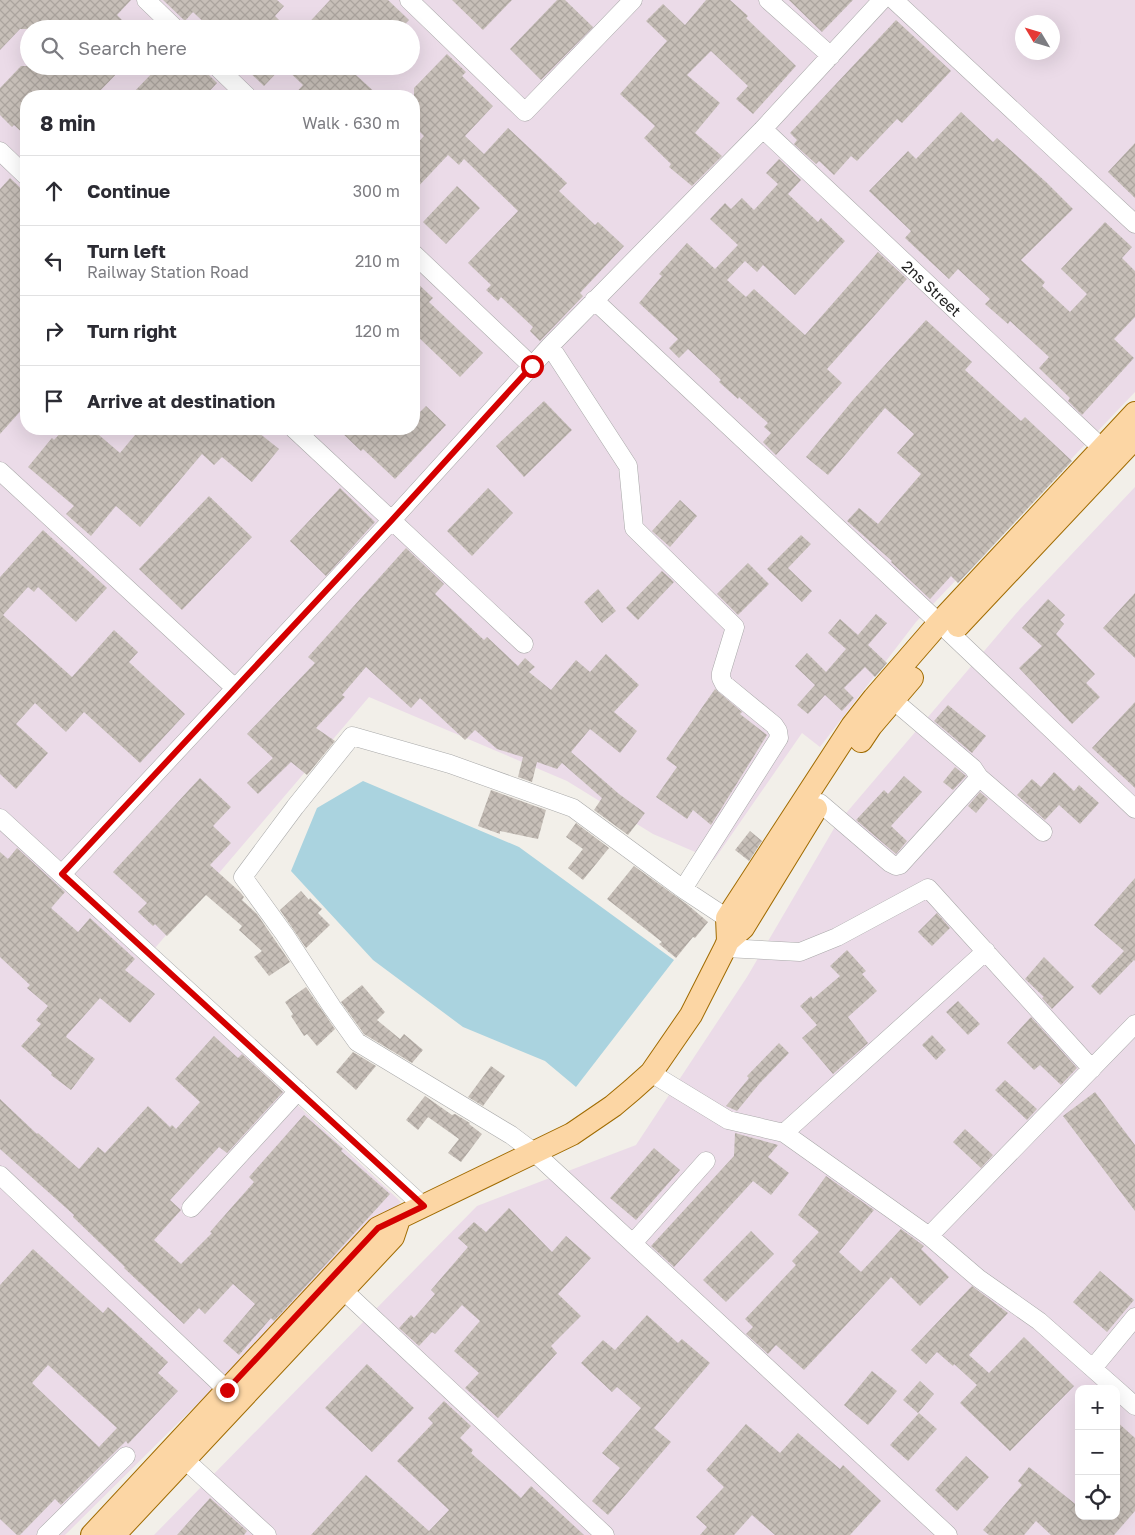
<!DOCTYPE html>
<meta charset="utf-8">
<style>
:root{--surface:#fff;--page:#f2f2f3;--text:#2b2b33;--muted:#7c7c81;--line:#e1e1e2}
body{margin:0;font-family:"Golos Text",sans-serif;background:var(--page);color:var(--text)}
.controls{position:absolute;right:15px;bottom:15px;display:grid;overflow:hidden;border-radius:10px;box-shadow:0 5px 20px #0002}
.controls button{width:45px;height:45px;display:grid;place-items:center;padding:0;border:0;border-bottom:1px solid var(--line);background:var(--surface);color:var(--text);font:25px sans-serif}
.compass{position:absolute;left:1015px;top:15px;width:45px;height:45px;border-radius:50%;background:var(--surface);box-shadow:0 5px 20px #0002;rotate:308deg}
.stop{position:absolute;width:15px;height:15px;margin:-11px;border:4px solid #d40000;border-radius:50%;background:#fff}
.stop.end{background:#d40000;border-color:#fff;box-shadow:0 1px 5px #0008}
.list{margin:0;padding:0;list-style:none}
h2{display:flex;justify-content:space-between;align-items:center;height:65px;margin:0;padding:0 20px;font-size:21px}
h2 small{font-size:16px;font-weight:400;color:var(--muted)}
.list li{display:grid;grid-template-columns:32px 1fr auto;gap:15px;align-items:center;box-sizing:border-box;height:70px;padding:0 20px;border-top:1px solid var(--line)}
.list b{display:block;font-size:19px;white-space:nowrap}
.list p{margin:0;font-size:16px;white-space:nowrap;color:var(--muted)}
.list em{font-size:16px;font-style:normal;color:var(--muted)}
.icon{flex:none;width:28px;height:28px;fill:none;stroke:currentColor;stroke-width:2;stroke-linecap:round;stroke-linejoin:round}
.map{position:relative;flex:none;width:1135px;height:1535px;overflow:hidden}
.search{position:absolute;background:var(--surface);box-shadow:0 5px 20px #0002;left:20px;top:20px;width:400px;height:55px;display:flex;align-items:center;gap:12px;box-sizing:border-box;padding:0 18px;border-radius:28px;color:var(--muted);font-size:19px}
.panel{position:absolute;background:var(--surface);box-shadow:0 5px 20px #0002;left:20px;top:90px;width:400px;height:345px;border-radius:20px}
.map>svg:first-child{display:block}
</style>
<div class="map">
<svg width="1135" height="1535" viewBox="0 0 1135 1535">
<defs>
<pattern id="building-cross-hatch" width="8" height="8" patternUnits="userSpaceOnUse" patternTransform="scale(1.25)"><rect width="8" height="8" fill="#c7bfb8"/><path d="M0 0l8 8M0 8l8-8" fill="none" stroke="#aba49e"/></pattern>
</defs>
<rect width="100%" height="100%" fill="#f2efe9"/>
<path fill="#ebdbe8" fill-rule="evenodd" d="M 0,0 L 1135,0 L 1135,392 L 916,622 L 820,747 L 802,733 L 714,860 L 653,834 L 567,781 L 369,697 L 144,961 L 401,1202 L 65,1535 L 0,1535 ZM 1022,22 L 1052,22 L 1052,52 L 1022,52 ZM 29,29 L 411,29 L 411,66 L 29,66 ZM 26,96 L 414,96 L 414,429 L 26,429 Z
M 1135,487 L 1135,1535 L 154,1535 L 477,1206 L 636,1145 L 747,977 L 836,825 L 1020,609 ZM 1079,1389 L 1116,1389 L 1116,1516 L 1079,1516 Z"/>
<path fill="#aad3df" d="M 363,781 L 519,847 L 674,960 L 576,1087 L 545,1061 L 463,1027 L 373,960 L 291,871 L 317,808 Z"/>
<path fill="url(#building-cross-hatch)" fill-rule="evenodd" d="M 0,0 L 131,0 L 117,15 L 131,29 L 20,29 L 0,50 Z
M 163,0 L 277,0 L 284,6 L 275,16 L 288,29 L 211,29 L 193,12 L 185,21 Z
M 330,0 L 388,0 L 409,20 L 400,29 L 303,29 Z
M 452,0 L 512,0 L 483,30 Z
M 557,0 L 565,0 L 593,27 L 541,80 L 510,49 Z
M 706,0 L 730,0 L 748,16 L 746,18 L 796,66 L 753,114 L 736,99 L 748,86 L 711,51 L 687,75 L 720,103 L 695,133 L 722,156 L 692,186 L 669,167 L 671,164 L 644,138 L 655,126 L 620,94 L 667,41 L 646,21 L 663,4 L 685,25 Z
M 789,0 L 853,0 L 822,32 Z
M 896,20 L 951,71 L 902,123 L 897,119 L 857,161 L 851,156 L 834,175 L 819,161 L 816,164 L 794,144 L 797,140 L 790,133 Z
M 447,54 L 466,72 L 462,76 L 493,106 L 465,136 L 484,154 L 508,128 L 567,183 L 559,191 L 595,225 L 598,222 L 624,246 L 580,293 L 583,296 L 540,341 L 530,331 L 533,327 L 501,297 L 498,301 L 486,290 L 491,285 L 468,263 L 518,211 L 464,159 L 459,165 L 448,155 L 414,191 L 414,147 L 424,136 L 414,126 L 414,88 Z
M 21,66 L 124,66 L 95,96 L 26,96 L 26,136 L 14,125 L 12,127 L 0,115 L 0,88 Z
M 159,66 L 200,66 L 217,83 L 205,96 L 130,96 Z
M 243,66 L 283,66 L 264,86 Z
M 283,66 L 365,66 L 356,75 L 379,96 L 293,96 L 303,85 Z
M 961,112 L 993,142 L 997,138 L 1046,182 L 1073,209 L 1021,260 L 1045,282 L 1042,286 L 1070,312 L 1087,294 L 1061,269 L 1105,222 L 1132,247 L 1122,258 L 1135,271 L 1135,317 L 1114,339 L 1134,358 L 1082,415 L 1068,401 L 1070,398 L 1039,368 L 1049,357 L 1010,321 L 1008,324 L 985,304 L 990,299 L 958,269 L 949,279 L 905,238 L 911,231 L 869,191 L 908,151 L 916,159 Z
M 1135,143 L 1135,198 L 1108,172 Z
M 779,159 L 801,180 L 788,194 L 818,222 L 821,218 L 845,241 L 795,295 L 763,265 L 757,272 L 745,261 L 727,280 L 746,297 L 754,289 L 805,335 L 878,252 L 907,279 L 827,369 L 842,383 L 776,455 L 763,442 L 771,433 L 764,427 L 768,423 L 739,397 L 738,399 L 719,382 L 721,380 L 688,349 L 679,358 L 669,348 L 678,339 L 639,303 L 662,276 L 659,274 L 687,243 L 715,269 L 738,245 L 710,219 L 725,203 L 731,209 L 742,198 L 754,210 L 778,184 L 766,173 Z
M 10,178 L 26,193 L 26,405 L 0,434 L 0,189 Z
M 457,186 L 480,208 L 446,244 L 423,222 Z
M 414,280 L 433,298 L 429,302 L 483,353 L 460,377 L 414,333 Z
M 926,320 L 972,362 L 965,370 L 1021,421 L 1025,417 L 1072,461 L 958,583 L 951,576 L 930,599 L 891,562 L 892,561 L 847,521 L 859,508 L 878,524 L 921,474 L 897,453 L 914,434 L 885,408 L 828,475 L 806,457 L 853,400 Z
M 544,401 L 572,430 L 524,477 L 496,446 Z
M 426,406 L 446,425 L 395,479 L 363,449 L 361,451 L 338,429 L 414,429 L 414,418 Z
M 64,429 L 92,429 L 120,453 L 140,429 L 254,429 L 279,449 L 252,482 L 222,457 L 214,465 L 202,454 L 140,527 L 116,506 L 91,536 L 66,514 L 74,506 L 28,467 L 52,438 L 54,440 Z
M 340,488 L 375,522 L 326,576 L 290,541 Z
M 488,488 L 513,513 L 472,556 L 447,531 Z
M 209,496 L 252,537 L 182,610 L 139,569 Z
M 680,500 L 697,516 L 670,547 L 652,531 Z
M 43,530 L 107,588 L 76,622 L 38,587 L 34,592 L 28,587 L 3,615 L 72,677 L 114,630 L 138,652 L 129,662 L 185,714 L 140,763 L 84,712 L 66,732 L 35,703 L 16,724 L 48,753 L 16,789 L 0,774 L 0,577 Z
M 801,535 L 811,544 L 788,568 L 812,591 L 802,602 L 767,569 Z
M 406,548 L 444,584 L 435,594 L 484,640 L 487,637 L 518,666 L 525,658 L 535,667 L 529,672 L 551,690 L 576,660 L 590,672 L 606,654 L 639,685 L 614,712 L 637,731 L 620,753 L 590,729 L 571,752 L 619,794 L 645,813 L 628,835 L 594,810 L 602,798 L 562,763 L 557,769 L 537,762 L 532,782 L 518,777 L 523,757 L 497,749 L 475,730 L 465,740 L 420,698 L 411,708 L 366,667 L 342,695 L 345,697 L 316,728 L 335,741 L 307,775 L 291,762 L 258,794 L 247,783 L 273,758 L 247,734 L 315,663 L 308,657 Z
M 748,563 L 769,584 L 738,615 L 717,594 Z
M 662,571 L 674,582 L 638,620 L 626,608 Z
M 598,589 L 616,611 L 602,623 L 584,602 Z
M 1135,593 L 1135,658 L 1103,628 Z
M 1048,599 L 1065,615 L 1060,620 L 1064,624 L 1056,634 L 1095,674 L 1086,683 L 1100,697 L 1072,724 L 1019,668 L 1042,646 L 1022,628 Z
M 876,614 L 887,623 L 868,645 L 887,663 L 875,677 L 865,667 L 844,688 L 854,698 L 842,711 L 825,695 L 808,714 L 797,705 L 815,685 L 795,666 L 807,653 L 826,672 L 846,649 L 828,633 L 840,619 L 858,635 Z
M 715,689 L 742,712 L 740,714 L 767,735 L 711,825 L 693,810 L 687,819 L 656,797 L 677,767 L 666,759 Z
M 1135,702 L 1135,788 L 1092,748 Z
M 948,705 L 986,736 L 972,753 L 934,721 Z
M 955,767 L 966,776 L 953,790 L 943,782 Z
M 1054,772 L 1074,791 L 1079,785 L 1099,803 L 1080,824 L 1059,805 L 1045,820 L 1017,795 L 1032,779 L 1041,787 Z
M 904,776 L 922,792 L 891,826 L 907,841 L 896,854 L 856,820 L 884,790 L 888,794 Z
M 200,778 L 231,807 L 213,826 L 231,843 L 210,865 L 240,892 L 244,897 L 242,900 L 257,914 L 290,962 L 269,976 L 254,957 L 262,951 L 239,930 L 242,926 L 206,895 L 167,936 L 155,924 L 153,926 L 138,912 L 147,903 L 113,872 Z
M 491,790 L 546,810 L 538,839 L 500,831 L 500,834 L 478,826 Z
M 980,792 L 988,799 L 976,813 L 968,806 Z
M 576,823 L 609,848 L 583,880 L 568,868 L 583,849 L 566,837 Z
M 750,831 L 762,841 L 749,861 L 735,850 Z
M 17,848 L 65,892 L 51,908 L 78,932 L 90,918 L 135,959 L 125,970 L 155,994 L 130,1023 L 100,998 L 67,1035 L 66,1037 L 95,1059 L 71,1090 L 51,1075 L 52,1073 L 21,1046 L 41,1024 L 36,1020 L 48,1006 L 27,988 L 30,985 L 0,957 L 0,852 L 8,859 Z
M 634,866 L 688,905 L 708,922 L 695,938 L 693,937 L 676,958 L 659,944 L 662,942 L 607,899 Z
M 1135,878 L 1135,961 L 1134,960 L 1100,995 L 1091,986 L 1124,951 L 1094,925 Z
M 301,891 L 309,900 L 310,898 L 322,909 L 318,913 L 330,925 L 306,948 L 280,910 Z
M 937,913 L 950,928 L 932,946 L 918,932 Z
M 847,950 L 866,971 L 862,974 L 877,991 L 848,1017 L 868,1043 L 833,1074 L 802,1038 L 817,1025 L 800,1006 L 811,996 L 813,999 L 840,976 L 830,966 Z
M 1044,957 L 1074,987 L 1052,1009 L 1042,998 L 1044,997 L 1025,979 Z
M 362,985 L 385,1012 L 377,1020 L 400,1039 L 404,1034 L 423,1050 L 412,1063 L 364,1034 L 341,1002 Z
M 306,987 L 335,1029 L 317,1046 L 307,1034 L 304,1036 L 291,1016 L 293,1014 L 285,1002 Z
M 958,1001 L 980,1024 L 968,1035 L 946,1012 Z
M 1031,1017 L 1077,1068 L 1061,1085 L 1040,1065 L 1034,1070 L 1007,1043 Z
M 932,1035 L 946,1050 L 936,1060 L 922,1045 Z
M 214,1036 L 238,1058 L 242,1054 L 283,1092 L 227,1153 L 219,1147 L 170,1200 L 181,1210 L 154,1240 L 181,1264 L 212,1233 L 210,1232 L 254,1182 L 249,1177 L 304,1115 L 343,1149 L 341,1151 L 390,1194 L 274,1321 L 271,1318 L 239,1355 L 223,1341 L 255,1304 L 233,1284 L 205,1314 L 199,1308 L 184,1324 L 124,1268 L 125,1267 L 73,1217 L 74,1215 L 0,1149 L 0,1099 L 37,1134 L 38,1133 L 79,1169 L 98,1147 L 105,1153 L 148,1106 L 170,1127 L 172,1125 L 176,1129 L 200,1102 L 175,1079 Z
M 779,1043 L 789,1053 L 760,1083 L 737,1111 L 726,1106 L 749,1078 L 747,1076 Z
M 353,1052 L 376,1066 L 356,1090 L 336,1072 Z
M 491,1066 L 505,1076 L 483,1106 L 468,1097 Z
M 1005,1080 L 1037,1109 L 1027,1120 L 995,1090 Z
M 1095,1092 L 1135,1145 L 1135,1211 L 1063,1116 Z
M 425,1096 L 452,1115 L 455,1114 L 470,1123 L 469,1124 L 482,1134 L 461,1162 L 448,1153 L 459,1139 L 428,1117 L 418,1130 L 406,1120 Z
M 965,1129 L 993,1155 L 981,1168 L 953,1142 Z
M 735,1133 L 778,1145 L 768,1157 L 789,1173 L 771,1195 L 753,1181 L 674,1267 L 651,1246 L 734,1156 Z
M 654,1148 L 680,1170 L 636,1220 L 610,1198 Z
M 826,1176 L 874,1210 L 839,1252 L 861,1272 L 901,1229 L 924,1246 L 921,1249 L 949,1277 L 920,1306 L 891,1277 L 804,1370 L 776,1345 L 768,1354 L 746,1334 L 753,1327 L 745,1319 L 796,1265 L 792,1261 L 819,1232 L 798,1215 Z
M 509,1208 L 552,1252 L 566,1236 L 591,1258 L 558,1294 L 581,1316 L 551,1346 L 557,1353 L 498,1418 L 465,1388 L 479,1373 L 454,1351 L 480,1321 L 462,1305 L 435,1334 L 432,1332 L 419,1346 L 399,1328 L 411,1315 L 414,1318 L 435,1294 L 431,1290 L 468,1247 L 458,1238 L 474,1222 L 486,1232 Z
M 751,1231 L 774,1254 L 726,1302 L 703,1280 Z
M 33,1249 L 103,1313 L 108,1307 L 168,1362 L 158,1373 L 178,1391 L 128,1444 L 126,1441 L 61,1505 L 55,1499 L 20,1535 L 17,1535 L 0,1519 L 0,1285 ZM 48,1365 L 117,1428 L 99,1447 L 32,1383 Z
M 1100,1271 L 1134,1300 L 1107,1332 L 1073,1302 Z
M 972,1286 L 1008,1313 L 969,1355 L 989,1373 L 1024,1337 L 1074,1386 L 1010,1451 L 960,1403 L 977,1385 L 954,1364 L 953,1366 L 937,1352 L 926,1364 L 911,1350 Z
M 647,1315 L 678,1343 L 682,1339 L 710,1363 L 654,1428 L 671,1442 L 608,1515 L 592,1501 L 620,1468 L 602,1453 L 641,1408 L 617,1387 L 612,1392 L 581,1363 L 603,1340 L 615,1350 Z
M 367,1364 L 414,1408 L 372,1452 L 325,1408 Z
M 872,1371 L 897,1391 L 868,1425 L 844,1405 Z
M 920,1381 L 934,1394 L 918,1413 L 903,1400 Z
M 444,1401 L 471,1426 L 460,1438 L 473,1450 L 471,1453 L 521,1498 L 531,1486 L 584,1535 L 311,1535 L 366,1475 L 429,1531 L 449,1510 L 397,1461 L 433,1423 L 428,1418 Z
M 919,1413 L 937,1429 L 908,1461 L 890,1445 Z
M 1116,1421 L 1135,1438 L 1135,1511 L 1114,1535 L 1051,1535 L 1036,1521 L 1024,1535 L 989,1535 L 983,1530 L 1022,1485 L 1018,1481 L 1029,1467 L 1079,1507 L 1079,1516 L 1116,1516 Z
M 746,1424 L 780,1453 L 798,1433 L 840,1469 L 843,1465 L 881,1501 L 850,1535 L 775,1535 L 752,1515 L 734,1535 L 700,1535 L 707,1527 L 696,1517 L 724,1487 L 706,1470 Z
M 966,1456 L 989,1477 L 957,1511 L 935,1490 Z
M 210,1498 L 247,1531 L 244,1535 L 177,1535 Z"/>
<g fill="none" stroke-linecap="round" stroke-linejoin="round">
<g stroke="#a9a9a9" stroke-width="19">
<path id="minor" d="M 146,0 L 176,29
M 409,0 L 525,112 L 633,0
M 768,0 L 831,56
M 894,0 L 1135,224
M 216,66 L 247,96
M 763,129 L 1102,448
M 0,151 L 26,176
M 414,254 L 532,366
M 594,300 L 950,633 L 1135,809
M 550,346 L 628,466 L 634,528 L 735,627 L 721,673 L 721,678 L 724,684 L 774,725 L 778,731 L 779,738 L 683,889
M 294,429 L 524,644
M 0,471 L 235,688
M 979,777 L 1043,832
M 820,803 L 890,863 L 896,866 L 900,865 L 977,780 L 979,777 L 973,768 L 893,700
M 0,818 L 423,1206
M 62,874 L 391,521 L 550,346 L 763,129 L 882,0
M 736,924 L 683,889 L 573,808 L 450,764 L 352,736 L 295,807 L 243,877 L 285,935 L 332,1007 L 357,1042 L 511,1135 L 535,1153 L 948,1535
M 725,948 L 800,952 L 837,937 L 928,888 L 1092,1069
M 651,1073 L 728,1120 L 784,1133 L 929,1236 L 978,1278 L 1039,1321 L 1116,1389
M 784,1133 L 986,951
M 0,1175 L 227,1390
M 191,1208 L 298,1091
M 929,1236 L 1135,1024
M 633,1243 L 706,1161
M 343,1290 L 605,1535
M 1093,1368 L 1135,1317
M 1116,1389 L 1135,1406
M 184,1459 L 267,1535
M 46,1535 L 126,1456"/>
</g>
<g stroke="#a06b00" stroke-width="24">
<path id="major" d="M 958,626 L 1135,438
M 861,741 L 871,726 L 912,678
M 728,941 L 743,928 L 816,809
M 92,1535 L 378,1228 L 572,1134 L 613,1106 L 632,1090 L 651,1073 L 691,1015 L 725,948 L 728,941 L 727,918 L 852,726 L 874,698 L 939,623 L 1135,413
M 114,1535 L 393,1237 L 399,1219"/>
</g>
<use href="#minor" stroke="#fff" stroke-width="18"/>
<use href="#major" stroke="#fcd6a4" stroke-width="22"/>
</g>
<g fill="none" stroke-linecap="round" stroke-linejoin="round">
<path stroke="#d40000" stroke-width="6" d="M 227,1390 L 378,1228 L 424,1206 L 62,874 L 391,521 L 532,366"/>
</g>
<g text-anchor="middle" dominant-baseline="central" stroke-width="4" stroke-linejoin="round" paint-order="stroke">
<g font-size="15" fill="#222" stroke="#fff">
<text transform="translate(932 288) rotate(43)">2ns Street</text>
</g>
</g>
</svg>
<div class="controls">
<button>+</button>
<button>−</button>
<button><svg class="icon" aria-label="locate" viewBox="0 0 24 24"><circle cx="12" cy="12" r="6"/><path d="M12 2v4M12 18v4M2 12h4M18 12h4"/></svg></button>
</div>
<svg class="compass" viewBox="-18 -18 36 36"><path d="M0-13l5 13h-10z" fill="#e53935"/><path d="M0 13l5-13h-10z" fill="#7c7c81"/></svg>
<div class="stop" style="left:532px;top:366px"></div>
<div class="stop end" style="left:227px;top:1390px"></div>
<div class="search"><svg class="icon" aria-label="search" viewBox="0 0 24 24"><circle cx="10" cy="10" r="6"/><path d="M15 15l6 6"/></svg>Search here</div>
<section class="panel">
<h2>8 min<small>Walk · 630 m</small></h2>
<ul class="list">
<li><svg class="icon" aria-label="ahead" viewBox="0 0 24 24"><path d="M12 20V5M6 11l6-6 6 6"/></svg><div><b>Continue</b></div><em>300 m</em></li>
<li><svg class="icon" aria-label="left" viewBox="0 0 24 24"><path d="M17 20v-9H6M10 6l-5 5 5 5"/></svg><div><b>Turn left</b><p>Railway Station Road</p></div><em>210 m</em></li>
<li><svg class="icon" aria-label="right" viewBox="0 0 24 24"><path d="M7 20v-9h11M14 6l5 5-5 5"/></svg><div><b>Turn right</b></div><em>120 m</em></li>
<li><svg class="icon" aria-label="arrive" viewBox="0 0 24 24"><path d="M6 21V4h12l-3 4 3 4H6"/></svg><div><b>Arrive at destination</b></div></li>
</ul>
</section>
</div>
